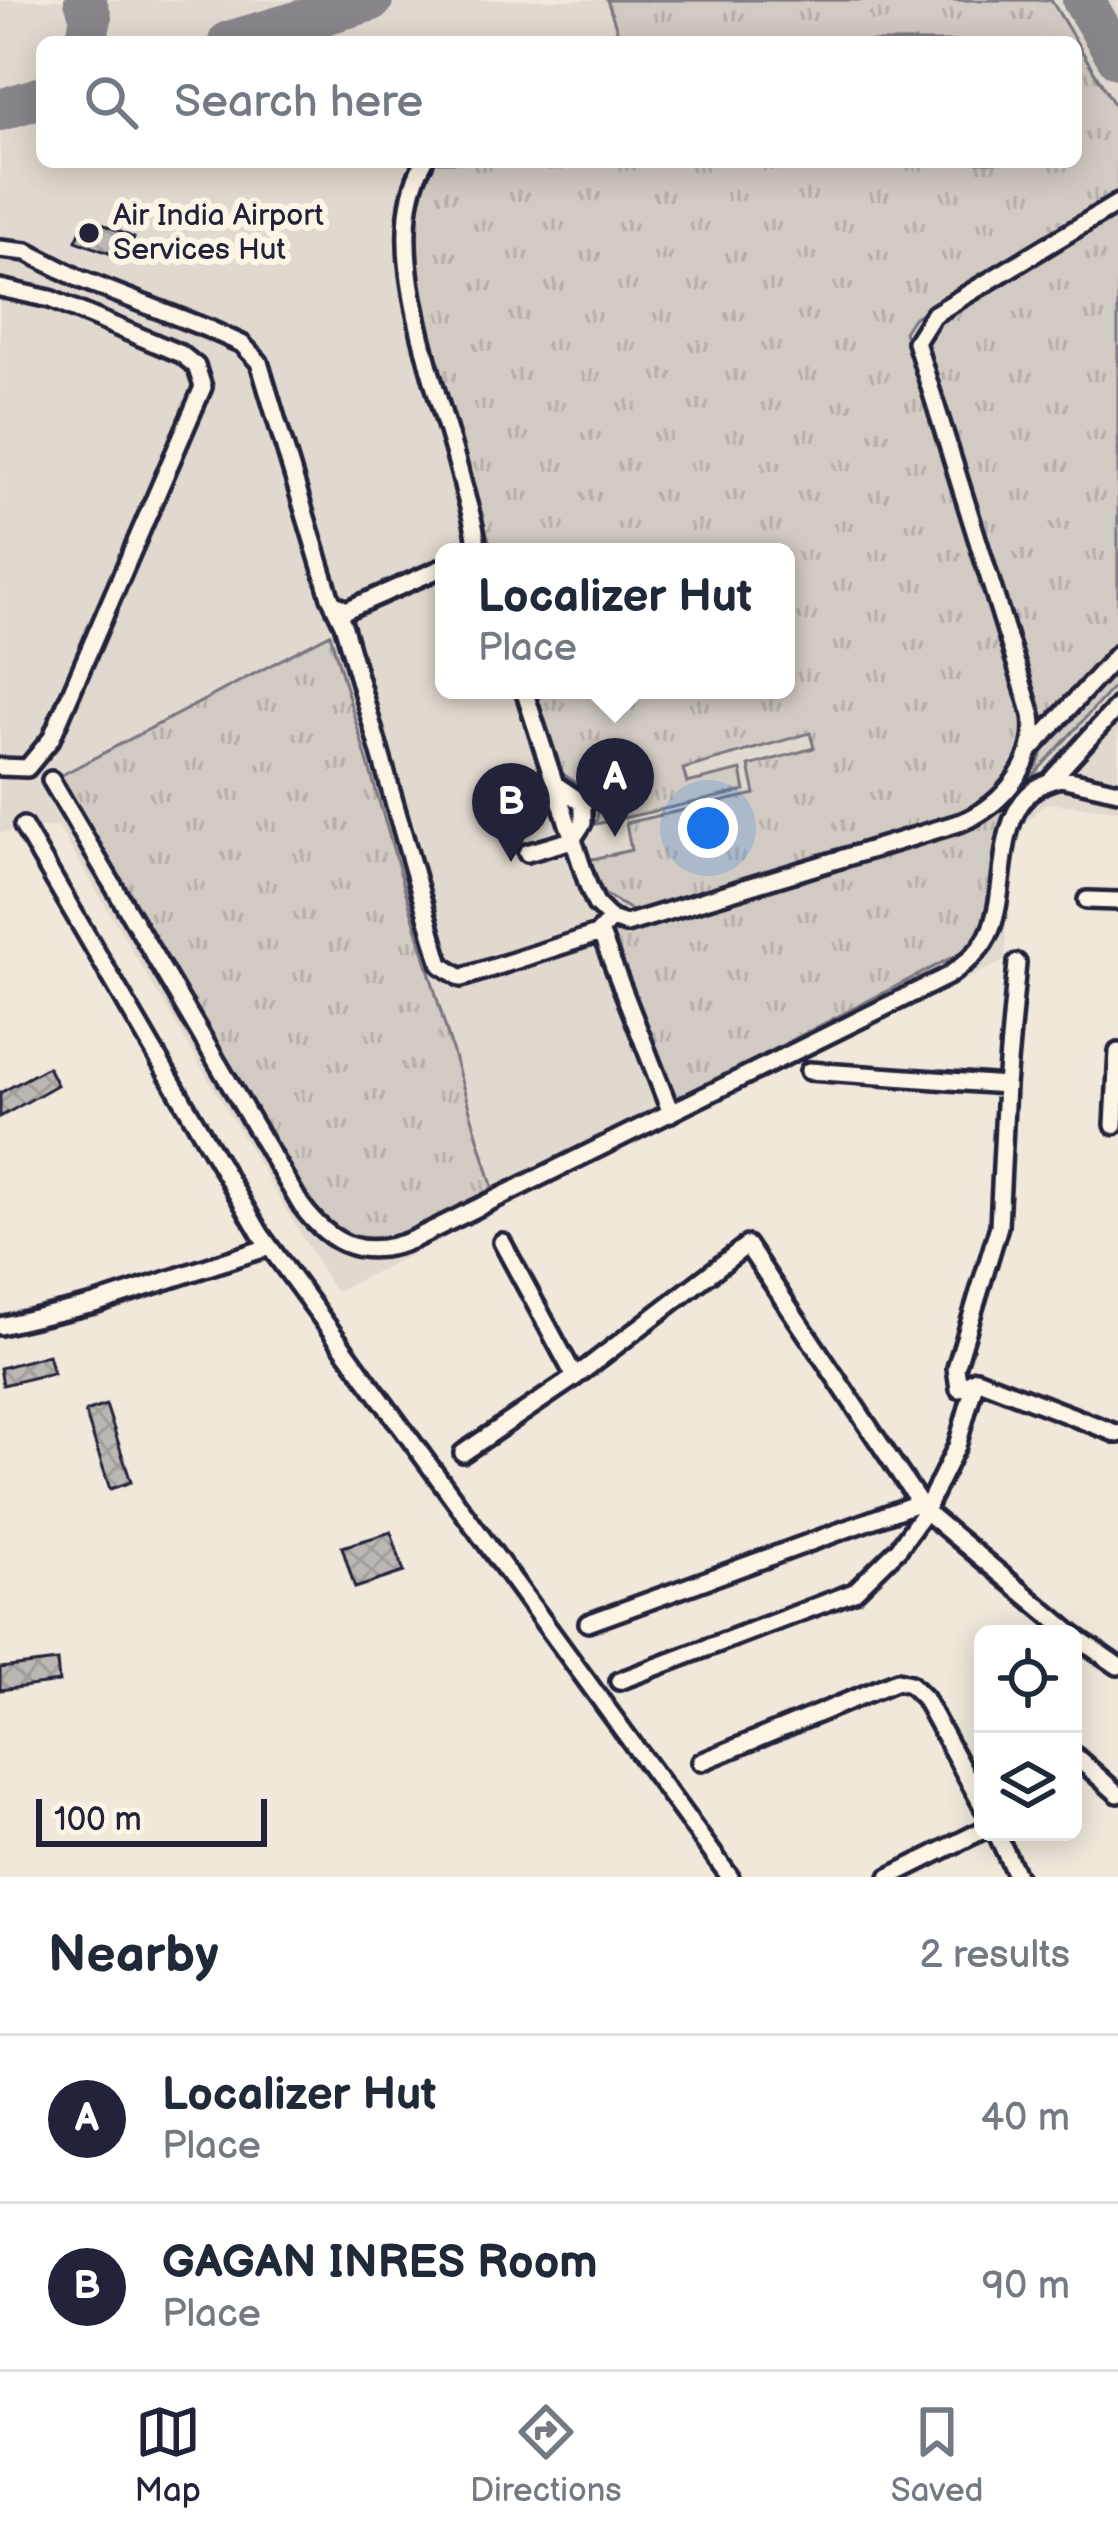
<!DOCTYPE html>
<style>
:root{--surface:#fff;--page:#f6f6f7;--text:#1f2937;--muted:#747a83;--line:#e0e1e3;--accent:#22223b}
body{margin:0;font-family:"Balsamiq Sans",sans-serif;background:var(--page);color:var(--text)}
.controls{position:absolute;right:36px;bottom:36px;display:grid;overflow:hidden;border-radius:18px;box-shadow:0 6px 30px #0003}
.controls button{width:108px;height:108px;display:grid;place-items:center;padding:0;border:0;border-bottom:3px solid var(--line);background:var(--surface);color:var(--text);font:60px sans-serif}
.scale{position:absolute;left:36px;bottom:30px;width:231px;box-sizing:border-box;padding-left:12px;border:6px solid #22223b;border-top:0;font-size:33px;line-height:42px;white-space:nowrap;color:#22223b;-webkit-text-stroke:9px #fcf5e5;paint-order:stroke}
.you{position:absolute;left:708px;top:828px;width:42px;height:42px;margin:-30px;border:9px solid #fff;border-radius:50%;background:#1a73e8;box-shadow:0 0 0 18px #1a73e833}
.badge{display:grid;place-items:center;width:78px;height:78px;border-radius:50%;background:var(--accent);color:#fff;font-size:39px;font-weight:700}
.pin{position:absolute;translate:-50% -99px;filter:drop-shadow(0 3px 6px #0008)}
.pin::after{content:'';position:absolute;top:63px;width:42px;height:36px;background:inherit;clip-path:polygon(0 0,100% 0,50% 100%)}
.popup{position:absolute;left:435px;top:543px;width:360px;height:156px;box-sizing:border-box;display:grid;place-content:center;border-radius:18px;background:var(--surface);filter:drop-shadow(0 3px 9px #0005);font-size:39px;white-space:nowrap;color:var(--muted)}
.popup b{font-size:45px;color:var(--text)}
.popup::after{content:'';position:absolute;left:50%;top:100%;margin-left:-24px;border:24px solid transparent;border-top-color:var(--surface)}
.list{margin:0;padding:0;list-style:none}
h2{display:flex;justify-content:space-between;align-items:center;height:156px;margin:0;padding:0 48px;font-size:51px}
h2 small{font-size:39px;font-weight:400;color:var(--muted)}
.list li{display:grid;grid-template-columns:78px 1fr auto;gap:36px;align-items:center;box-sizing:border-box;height:168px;padding:0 48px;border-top:3px solid var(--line)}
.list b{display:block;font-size:45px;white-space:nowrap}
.list p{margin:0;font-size:39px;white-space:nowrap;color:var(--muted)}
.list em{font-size:39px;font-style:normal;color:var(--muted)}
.icon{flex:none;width:66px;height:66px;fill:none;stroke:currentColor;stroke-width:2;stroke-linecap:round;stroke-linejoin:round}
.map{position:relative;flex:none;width:1118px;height:1877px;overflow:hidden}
.search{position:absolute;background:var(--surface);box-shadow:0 6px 30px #0003;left:36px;right:36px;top:36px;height:132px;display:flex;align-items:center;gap:30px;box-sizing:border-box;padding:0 42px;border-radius:18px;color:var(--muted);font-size:45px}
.sheet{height:492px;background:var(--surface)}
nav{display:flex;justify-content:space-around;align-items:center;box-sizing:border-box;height:168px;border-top:3px solid var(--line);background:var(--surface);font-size:33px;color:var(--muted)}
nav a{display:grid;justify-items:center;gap:6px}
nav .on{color:var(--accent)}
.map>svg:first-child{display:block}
</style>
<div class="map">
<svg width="1118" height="1877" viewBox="0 0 1118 1877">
<defs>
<pattern id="grass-tufts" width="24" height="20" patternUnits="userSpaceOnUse" patternTransform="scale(3)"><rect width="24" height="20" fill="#d1cbc3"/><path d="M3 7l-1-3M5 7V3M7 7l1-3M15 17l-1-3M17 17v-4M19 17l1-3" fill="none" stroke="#b3aea8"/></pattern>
<pattern id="building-cross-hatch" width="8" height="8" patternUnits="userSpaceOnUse" patternTransform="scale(3)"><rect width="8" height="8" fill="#bcb7b3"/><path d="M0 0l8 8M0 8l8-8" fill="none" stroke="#a19d9b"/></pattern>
</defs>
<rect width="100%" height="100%" fill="#efe8db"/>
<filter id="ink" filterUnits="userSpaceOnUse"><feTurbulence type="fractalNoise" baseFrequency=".00833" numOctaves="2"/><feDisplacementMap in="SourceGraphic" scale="24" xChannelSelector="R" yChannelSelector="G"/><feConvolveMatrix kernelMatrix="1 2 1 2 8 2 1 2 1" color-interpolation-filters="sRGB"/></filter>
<g filter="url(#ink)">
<path fill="#e0d9cf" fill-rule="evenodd" d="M 0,0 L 1118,0 L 1118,810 L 1046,803 L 1023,825 L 1006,911 L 1006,960 L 335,1292 L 58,826 L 0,833 ZM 42,42 L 1076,42 L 1076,162 L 42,162 ZM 444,552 L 786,552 L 786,690 L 444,690 Z"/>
<path fill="url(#grass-tufts)" stroke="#7a767f" stroke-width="3" d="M 607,0 L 1051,0 L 1118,111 L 1118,199 L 913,318 L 904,332 L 1025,706 C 1030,759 1006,784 967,815 L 636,913 L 604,894 L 588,860 L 631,850 L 626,823 L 755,794 L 749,766 L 814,748 L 810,733 L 683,769 L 687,783 L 741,770 L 745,791 L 596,824 L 600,800 L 559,771 L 535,690 L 786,690 L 786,552 L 493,552 C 455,431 389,289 429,162 L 1076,162 L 1076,42 L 621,42 Z
M 1118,208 L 1118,647 L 1043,727 L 922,345 L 939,316 Z
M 330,634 L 493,1189 C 437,1216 366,1272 315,1210 L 56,778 Z
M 1118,662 L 1118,682 L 1018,792 C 1019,809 1004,819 998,835 C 986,872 996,913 972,947 L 674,1101 L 612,934 L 970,825 L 1005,800 L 1038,764 L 1046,742 Z"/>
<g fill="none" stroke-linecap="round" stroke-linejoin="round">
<path stroke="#88858b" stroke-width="42" d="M 85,0 L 91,18 L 86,42
M 1083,0 L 1118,58
M 229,42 L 372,0
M 0,110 L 42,97"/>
</g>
<path fill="url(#building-cross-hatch)" stroke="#22223b" stroke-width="3" d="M 87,217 L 134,238 L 125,259 L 76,241 Z
M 48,1067 L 57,1085 L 0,1117 L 0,1093 Z
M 48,1355 L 53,1373 L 3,1385 L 0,1368 Z
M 106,1405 L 131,1482 L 110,1489 L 85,1412 Z
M 391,1532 L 404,1572 L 355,1588 L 342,1547 Z
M 57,1661 L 59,1682 L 0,1690 L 0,1668 Z"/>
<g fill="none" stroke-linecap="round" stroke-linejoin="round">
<g stroke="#22223b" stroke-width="24">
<path id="minor" d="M 424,162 C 375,245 444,402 464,489 C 469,509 478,534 477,552
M 0,249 L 27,252 L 80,279 L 211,330 L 242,344 L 259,362 L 330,597 L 343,624 L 441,965 L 461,978 L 597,934 L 611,919 L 626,924 L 962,822 C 1003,805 1039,762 1032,715 L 916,342 L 933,315 L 1118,203
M 0,288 L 50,299 L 181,354 L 196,366 L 203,387 L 51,739 L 27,768 L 0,767
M 333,603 L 346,610 L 444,567
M 524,690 L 588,885 L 596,904 L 611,919
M 1031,749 L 1118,654
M 51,780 L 301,1205 C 332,1247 365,1260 414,1239 L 948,976 C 966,963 983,950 991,929 C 1011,878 990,793 1061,778 L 1118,791
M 1051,780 L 1118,706
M 23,826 L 261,1235 L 730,1877
M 527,853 L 572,840 L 583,823 L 583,803 L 553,783
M 1087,900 L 1118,901
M 600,931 L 671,1113
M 809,1071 L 1006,1085 L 1017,963
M 1114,1125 L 1118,1052
M 502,1242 L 575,1377
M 0,1326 L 94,1304 L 269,1247
M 976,1379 L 1118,1434
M 463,1453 L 575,1377 L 747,1245 L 925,1511 L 1072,1634
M 588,1623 L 918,1503
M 1073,1635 L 1118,1666
M 619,1681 L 854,1592 L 899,1548 L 925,1511 L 957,1446 L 976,1379 L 959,1389 L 956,1368 L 999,1226 L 1006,1085
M 1073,1754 L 1118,1794
M 701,1762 L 897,1681 L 910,1684 L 924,1698 L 983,1807
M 996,1832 L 1017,1877
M 889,1877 L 983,1830"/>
</g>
<use href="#minor" stroke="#fcf5e5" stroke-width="15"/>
</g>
</g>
<circle fill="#22223b" stroke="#fcf5e5" stroke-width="4.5" cx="89" cy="233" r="12"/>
<g text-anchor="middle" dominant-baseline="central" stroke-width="12" stroke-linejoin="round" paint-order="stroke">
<g font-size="30" fill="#22223b" stroke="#fcf5e5" text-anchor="start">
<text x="113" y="216">Air India Airport<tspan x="113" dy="34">Services Hut</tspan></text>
</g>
</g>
</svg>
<div class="controls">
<button><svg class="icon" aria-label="locate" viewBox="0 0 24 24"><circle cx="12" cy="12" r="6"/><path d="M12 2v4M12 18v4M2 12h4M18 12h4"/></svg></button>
<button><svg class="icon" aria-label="layers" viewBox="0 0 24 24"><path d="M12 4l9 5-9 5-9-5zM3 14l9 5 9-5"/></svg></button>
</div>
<div class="scale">100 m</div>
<div class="you"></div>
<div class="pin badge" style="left:615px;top:837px">A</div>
<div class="popup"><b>Localizer Hut</b>Place</div>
<div class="pin badge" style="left:511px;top:862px">B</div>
<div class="search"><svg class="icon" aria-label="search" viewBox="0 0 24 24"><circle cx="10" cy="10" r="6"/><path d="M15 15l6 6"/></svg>Search here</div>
</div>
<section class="sheet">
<h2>Nearby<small>2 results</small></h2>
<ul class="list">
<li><span class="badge">A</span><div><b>Localizer Hut</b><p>Place</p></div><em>40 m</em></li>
<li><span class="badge">B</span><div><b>GAGAN INRES Room</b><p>Place</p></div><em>90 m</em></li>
</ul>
</section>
<nav>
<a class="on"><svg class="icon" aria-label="map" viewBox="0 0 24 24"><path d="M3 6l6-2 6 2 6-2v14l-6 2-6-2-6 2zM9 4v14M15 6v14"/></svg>Map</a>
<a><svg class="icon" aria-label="directions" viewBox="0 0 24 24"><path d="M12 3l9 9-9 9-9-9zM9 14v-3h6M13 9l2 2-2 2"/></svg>Directions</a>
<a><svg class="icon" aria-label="saved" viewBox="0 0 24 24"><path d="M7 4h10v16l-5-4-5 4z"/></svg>Saved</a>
</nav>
